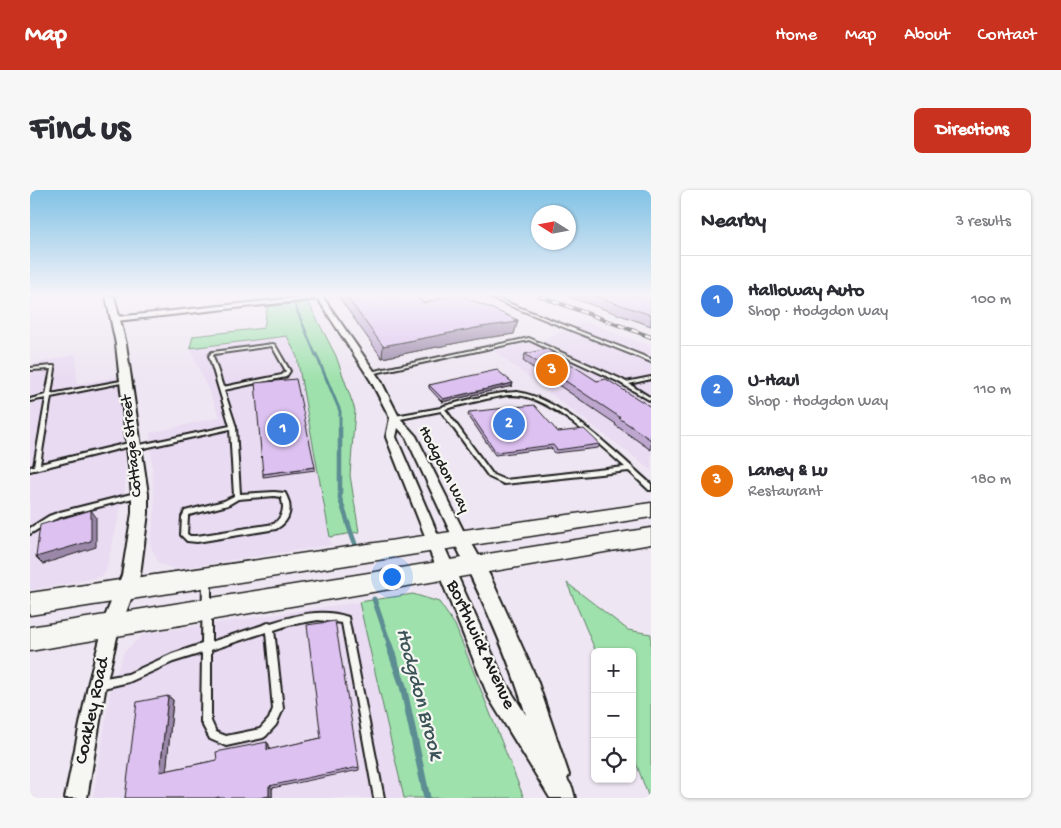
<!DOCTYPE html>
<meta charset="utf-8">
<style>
:root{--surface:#fff;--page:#f7f7f7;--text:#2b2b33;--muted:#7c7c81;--line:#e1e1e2;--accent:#c8321e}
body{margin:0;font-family:"Gochi Hand",sans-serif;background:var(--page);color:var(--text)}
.controls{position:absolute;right:15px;bottom:15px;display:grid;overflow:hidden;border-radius:8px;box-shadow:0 1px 4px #0004}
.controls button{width:45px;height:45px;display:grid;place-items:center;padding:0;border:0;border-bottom:1px solid var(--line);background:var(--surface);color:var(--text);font:25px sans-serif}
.compass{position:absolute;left:501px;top:15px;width:45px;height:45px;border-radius:50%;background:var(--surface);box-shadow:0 1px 4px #0004;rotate:281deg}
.you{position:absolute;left:361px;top:386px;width:18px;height:18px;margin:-12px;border:4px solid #fff;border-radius:50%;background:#1a73e8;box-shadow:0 0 0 8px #1a73e833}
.badge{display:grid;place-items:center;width:32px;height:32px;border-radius:50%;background:var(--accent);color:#fff;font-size:16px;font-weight:700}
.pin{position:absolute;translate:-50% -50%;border:2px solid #fff;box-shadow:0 1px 5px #0006}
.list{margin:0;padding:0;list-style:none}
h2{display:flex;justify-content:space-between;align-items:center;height:65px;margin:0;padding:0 20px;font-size:21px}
h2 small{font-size:16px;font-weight:400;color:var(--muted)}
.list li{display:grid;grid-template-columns:32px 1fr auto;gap:15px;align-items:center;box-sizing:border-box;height:90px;padding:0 20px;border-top:1px solid var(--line)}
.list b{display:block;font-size:19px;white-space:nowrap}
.list p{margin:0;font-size:16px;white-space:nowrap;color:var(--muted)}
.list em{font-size:16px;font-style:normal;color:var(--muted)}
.icon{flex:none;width:28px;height:28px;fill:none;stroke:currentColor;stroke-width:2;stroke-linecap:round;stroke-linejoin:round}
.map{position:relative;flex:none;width:621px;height:608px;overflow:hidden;border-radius:8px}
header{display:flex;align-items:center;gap:30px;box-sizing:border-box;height:70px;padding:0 25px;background:var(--accent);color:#fff}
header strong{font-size:24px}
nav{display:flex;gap:28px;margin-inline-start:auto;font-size:18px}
.intro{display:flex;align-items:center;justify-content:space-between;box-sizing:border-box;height:120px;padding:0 30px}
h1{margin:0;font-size:35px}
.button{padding:12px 22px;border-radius:8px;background:var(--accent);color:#fff;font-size:18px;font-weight:700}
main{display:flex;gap:30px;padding:0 30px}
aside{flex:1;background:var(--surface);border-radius:8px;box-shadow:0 1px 4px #0004}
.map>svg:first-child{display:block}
</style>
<header>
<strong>Map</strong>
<nav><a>Home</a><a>Map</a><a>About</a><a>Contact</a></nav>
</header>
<div class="intro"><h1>Find us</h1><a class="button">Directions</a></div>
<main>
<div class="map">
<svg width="621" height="608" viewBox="0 0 621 608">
<rect width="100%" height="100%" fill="#eee6f2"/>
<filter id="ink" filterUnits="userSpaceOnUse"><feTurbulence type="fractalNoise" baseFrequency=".02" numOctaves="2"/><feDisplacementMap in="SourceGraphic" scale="10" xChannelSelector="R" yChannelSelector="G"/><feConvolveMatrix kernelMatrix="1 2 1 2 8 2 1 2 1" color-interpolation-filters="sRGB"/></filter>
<g filter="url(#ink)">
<path fill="#e9dbf2" d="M 554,131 L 621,157 L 621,280 L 464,161 L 511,151 Z
M 257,146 L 267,167 L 301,355 L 145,379 L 129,374 L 120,355 L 125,321 L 120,243 L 190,227 L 160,158 Z
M 46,164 L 47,194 L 87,187 L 95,263 L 95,299 L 76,381 L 72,386 L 47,392 L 0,400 L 0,175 Z
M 383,404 L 409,412 L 425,435 L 494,608 L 63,608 L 80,503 L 94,462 L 114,444 Z"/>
<path fill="#9ee1ac" stroke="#5d7e64" d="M 278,112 L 306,166 L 325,220 L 320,285 L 329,342 L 300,347 L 267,167 L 257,146 L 160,158 L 163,146 L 234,138 L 237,117 Z
M 537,393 L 598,440 L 621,444 L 621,608 L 619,608 L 602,562 L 602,462 L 566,462 Z
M 383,404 L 409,412 L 425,435 L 494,608 L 374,608 L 329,412 Z"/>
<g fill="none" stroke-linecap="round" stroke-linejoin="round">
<path stroke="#5c8d92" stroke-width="2.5" d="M 261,106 L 286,166"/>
<path stroke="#5c8d92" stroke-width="3" d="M 286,164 L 310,221 L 310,241"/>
<path stroke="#5c8d92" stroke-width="4.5" d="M 310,239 L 310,309 L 319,336"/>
<path stroke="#5c8d92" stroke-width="5" d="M 318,334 L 325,354
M 344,409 L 360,456"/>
<path stroke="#5c8d92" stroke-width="7" d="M 359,455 L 373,496 L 397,608"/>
<g stroke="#1c1c1c" stroke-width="4">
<path id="service" d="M 456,106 L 460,106 L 621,169 L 621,172 Z
M 499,148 L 591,189 L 596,192 L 621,187 L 621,189 L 599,194 L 621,208 L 621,211 L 587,191 L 499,150 L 340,184 L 338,183 L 340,182 Z
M 243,154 L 245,155 L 260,181 L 256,187 L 194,200 L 206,237 L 210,304 L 244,302 L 255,303 C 263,317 261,331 246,339 L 167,352 L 157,351 L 151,345 L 152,327 L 155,321 L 194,311 L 204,306 L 200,239 L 105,260 L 102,258 L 105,256 L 200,236 L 179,166 L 182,162 L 183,162 ZM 242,156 L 256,181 L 252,185 L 193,197 L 183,166 L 184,164 ZM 244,306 L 251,307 C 255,318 253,326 244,334 L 167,346 L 160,346 L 157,344 L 158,327 L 159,325 L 198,315 L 208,309 Z
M 22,176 L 24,176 L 25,179 L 21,204 L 96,190 L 98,191 L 96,192 L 21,207 L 10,274 L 103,252 L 106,254 L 105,255 L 0,281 L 0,277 L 4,276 L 16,208 L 0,211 L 0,209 L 16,205 L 21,179 L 0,180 L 0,178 Z
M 487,202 C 532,208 588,265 621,294 L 621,300 L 619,300 L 599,281 L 474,294 L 459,287 L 411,221 L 365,230 L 362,228 L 365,226 L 411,218 L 414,216 C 438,210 462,203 487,202 ZM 477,205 C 484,205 490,205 497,207 C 529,216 569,254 595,277 L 475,290 L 463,285 L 415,219 L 456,209 Z
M 109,302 L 112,304 L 111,306 L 33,326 L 23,330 L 0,344 L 0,338 L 19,326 L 30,322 Z
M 177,385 L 180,386 L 181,388 L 181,452 L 236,434 L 239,432 L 241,433 C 266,425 292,418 318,427 L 354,608 L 344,608 L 312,433 L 288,430 L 259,435 L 244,440 L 253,519 L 246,535 L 236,546 L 233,548 L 196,556 L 180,549 L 171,532 L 172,463 L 143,472 L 99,492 L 69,499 L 66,497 L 64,494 L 66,491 L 69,489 L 98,484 L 142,464 L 172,454 L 173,388 L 174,386 ZM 236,442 L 243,519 L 239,529 L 230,539 L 196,546 L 186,542 L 181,531 L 181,460 Z"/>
</g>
<g stroke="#1c1c1c" stroke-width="4">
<path id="minor" d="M 283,106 L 292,106 L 351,191 L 369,227 L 386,246 L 437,348 L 435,352 L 430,354 L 425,352 L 376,247 L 368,238 L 366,247 L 411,352 L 409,356 L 404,358 L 399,356 L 356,247 L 360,228 L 341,191 L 288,109 L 86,131 L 82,129 L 86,127 Z
M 82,426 L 88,428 L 90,434 L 76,495 L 57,608 L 35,608 L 58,495 L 74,434 L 76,428 Z"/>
</g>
<g stroke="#1c1c1c" stroke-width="4">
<path id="tertiary" d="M 76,106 L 84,106 L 96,154 L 118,304 L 118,323 L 110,385 L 89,441 L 82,443 L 75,441 L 72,434 L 92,385 L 102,323 L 102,304 L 86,154 Z
M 430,341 L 436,343 L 460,386 L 507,490 L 539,585 L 537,589 L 542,597 L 545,608 L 520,608 L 459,508 L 396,352 L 398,347 L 404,345 L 410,347 L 475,492 L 496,525 C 478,464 451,405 422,348 L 424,343 Z"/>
</g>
<g stroke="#1c1c1c" stroke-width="3">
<path id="primary" d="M 621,313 L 621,327 L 0,425 L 0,403 Z
M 621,338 L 621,354 L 0,461 L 0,437 Z"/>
</g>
<use href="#service" fill="#f6f6f2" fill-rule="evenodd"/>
<use href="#minor" fill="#f6f6f2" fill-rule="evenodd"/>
<use href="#tertiary" fill="#f6f6f2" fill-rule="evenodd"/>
<use href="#primary" fill="#f6f6f2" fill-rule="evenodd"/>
<g stroke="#1c1c1c" stroke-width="4">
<path id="rail" d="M 510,106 L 621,147"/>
</g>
<use href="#rail" stroke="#f6f6f2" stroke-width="2.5" stroke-dasharray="7" stroke-linecap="butt"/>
</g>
<path fill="#bea7cf" stroke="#1c1c1c" d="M 308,106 L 386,106 L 394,113 L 488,130 L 484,144 L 447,149 L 352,168 Z
M 537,106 L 621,106 L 621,136 Z
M 495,164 L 567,191 L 621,217 L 621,260 L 585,235 L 586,234 L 493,171 Z
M 483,193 L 482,196 L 412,212 L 399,198 L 399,195 Z
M 439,222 L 528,242 L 570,254 L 568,258 L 525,263 L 521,258 L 465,265 L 438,225 Z
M 285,277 L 285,280 L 233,287 L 233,284 Z
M 138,506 L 143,510 L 136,581 L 187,570 L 237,552 L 239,555 L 239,560 L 291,548 L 329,577 L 329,580 L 242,598 L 242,608 L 95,608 Z"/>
<path fill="#9b88a9" stroke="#1c1c1c" d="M 488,130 L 484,144 L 447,149 L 352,168 L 353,156 Z
M 483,193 L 482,196 L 412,212 L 413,209 Z
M 61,320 L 66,327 L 66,357 L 13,374 L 6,367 Z
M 138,506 L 143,510 L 136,585 L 130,582 Z
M 237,552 L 239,555 L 240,563 L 237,560 Z
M 239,596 L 242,598 L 242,608 L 239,606 Z"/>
<path fill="#ddc2f1" stroke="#1c1c1c" d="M 316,106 L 386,106 L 394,113 L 418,106 L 432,106 L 488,130 L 483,130 L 488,132 L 451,137 L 353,156 Z
M 564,106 L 621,106 L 621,125 Z
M 517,159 L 567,191 L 576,189 L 621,217 L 621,250 L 589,228 L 591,228 L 495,164 Z
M 467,180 L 483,193 L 413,209 L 399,195 Z
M 266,189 L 285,277 L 233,284 L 225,193 Z
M 504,215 L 528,242 L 554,239 L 570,254 L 527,260 L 523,255 L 466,262 L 439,222 Z
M 61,320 L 61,351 L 6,367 L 10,335 Z
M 305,431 L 329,577 L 239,596 L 239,606 L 229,608 L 189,608 L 189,607 L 185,608 L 95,608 L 107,512 L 138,506 L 130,582 L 187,570 L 186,562 L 237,552 L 237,560 L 291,548 L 277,435 Z"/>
</g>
<linearGradient id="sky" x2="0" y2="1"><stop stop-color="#81c2e5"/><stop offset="0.55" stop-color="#f7f4f9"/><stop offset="1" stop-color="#f7f4f9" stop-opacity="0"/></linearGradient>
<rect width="621" height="191" fill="url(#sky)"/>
<g text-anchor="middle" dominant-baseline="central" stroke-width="4.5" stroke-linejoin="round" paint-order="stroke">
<g font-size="16" fill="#1c1c1c" stroke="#f6f6f2">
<text transform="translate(103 256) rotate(-96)">Cottage Street</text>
<text transform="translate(413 280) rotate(63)">Hodgdon Way</text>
</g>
<g font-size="19" fill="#1c1c1c" stroke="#f6f6f2">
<text transform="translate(450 455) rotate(65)">Borthwick Avenue</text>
<text transform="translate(63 521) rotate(-78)">Coakley Road</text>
</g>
<g font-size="21" font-style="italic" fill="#3c5457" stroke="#f6f6f2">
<text transform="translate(388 504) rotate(75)">Hodgdon Brook</text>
</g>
</g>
</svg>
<div class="controls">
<button>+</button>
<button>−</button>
<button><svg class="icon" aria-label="locate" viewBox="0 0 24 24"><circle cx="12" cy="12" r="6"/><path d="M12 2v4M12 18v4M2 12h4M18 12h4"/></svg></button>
</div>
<svg class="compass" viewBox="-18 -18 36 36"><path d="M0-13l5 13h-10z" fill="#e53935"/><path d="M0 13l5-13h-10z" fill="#7c7c81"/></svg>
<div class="you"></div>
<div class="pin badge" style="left:253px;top:239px;background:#3f7fe0">1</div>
<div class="pin badge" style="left:479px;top:234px;background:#3f7fe0">2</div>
<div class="pin badge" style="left:522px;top:180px;background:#e8710a">3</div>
</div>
<aside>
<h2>Nearby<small>3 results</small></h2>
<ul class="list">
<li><span class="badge" style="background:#3f7fe0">1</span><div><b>Halloway Auto</b><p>Shop · Hodgdon Way</p></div><em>100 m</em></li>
<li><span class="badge" style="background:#3f7fe0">2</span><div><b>U-Haul</b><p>Shop · Hodgdon Way</p></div><em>110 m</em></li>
<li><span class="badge" style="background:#e8710a">3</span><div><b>Laney &amp; Lu</b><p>Restaurant</p></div><em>180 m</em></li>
</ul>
</aside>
</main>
